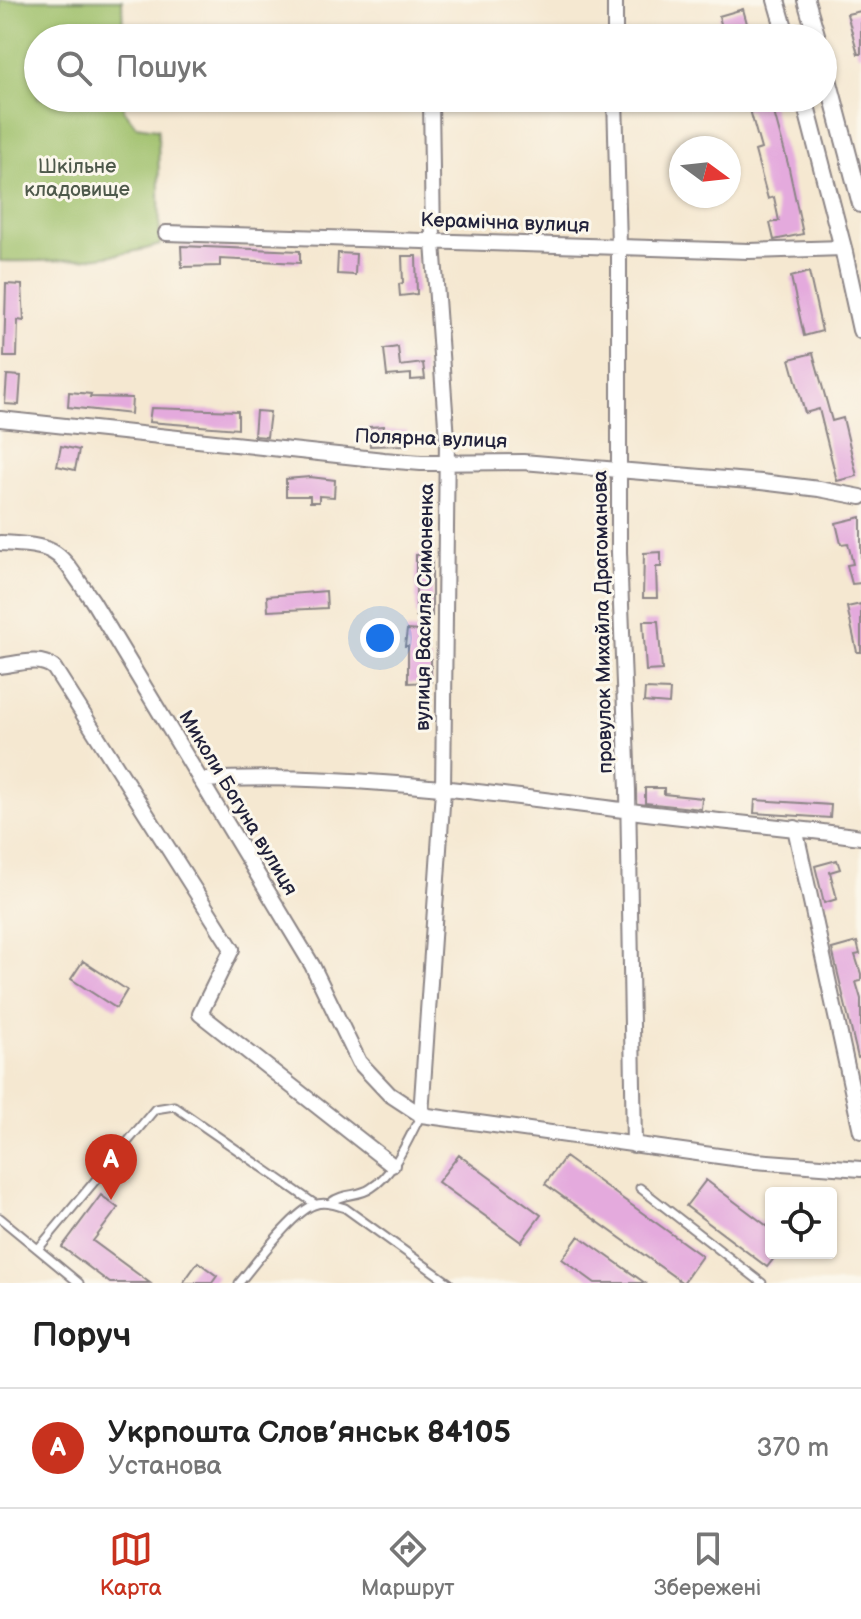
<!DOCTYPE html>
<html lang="uk">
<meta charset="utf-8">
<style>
:root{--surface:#fff;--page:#f6f6f6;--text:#222;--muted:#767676;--line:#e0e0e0;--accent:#c8321e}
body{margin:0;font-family:"Balsamiq Sans",sans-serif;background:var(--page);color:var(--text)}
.controls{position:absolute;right:24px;bottom:24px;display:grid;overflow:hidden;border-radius:8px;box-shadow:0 2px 6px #0004}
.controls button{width:72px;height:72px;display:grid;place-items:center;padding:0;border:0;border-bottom:2px solid var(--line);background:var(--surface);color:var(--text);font:40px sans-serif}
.compass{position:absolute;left:669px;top:136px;width:72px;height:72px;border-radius:50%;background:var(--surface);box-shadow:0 2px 6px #0004;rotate:105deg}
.you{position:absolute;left:380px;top:638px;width:28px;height:28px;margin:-20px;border:6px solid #fff;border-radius:50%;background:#1a73e8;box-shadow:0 0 0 12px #1a73e833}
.badge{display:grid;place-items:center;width:52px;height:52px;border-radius:50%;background:var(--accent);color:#fff;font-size:26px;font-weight:700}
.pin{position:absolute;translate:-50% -66px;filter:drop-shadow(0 2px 4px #0008)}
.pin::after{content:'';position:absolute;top:42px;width:28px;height:24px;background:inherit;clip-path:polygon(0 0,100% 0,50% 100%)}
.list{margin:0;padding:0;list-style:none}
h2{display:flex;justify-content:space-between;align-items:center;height:104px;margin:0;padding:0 32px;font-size:34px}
h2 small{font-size:26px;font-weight:400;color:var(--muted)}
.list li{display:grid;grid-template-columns:52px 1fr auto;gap:24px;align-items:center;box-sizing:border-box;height:120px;padding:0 32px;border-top:2px solid var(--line)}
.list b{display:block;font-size:30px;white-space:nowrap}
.list p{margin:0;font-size:26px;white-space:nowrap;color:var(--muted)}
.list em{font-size:26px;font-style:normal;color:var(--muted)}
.icon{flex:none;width:44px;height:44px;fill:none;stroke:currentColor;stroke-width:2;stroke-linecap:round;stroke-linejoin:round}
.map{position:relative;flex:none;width:861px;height:1283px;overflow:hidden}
.search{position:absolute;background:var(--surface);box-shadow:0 2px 6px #0004;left:24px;right:24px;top:24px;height:88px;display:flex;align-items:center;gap:20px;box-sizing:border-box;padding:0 28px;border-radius:44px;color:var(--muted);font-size:30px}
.sheet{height:224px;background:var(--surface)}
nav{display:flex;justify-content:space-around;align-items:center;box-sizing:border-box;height:112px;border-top:2px solid var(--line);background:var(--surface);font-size:22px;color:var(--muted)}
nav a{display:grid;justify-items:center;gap:4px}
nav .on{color:var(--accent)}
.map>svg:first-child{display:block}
</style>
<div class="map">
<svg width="861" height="1283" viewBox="0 0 861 1283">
<rect width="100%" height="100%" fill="#fbf7ec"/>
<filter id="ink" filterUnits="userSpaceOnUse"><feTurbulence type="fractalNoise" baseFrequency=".0125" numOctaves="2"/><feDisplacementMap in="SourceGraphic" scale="16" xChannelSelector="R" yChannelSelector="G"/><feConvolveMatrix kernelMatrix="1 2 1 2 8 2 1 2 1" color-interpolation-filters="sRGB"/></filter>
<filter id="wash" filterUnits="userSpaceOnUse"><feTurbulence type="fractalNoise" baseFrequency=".006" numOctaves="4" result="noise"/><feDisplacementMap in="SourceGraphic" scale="32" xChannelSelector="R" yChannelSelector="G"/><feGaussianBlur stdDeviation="1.8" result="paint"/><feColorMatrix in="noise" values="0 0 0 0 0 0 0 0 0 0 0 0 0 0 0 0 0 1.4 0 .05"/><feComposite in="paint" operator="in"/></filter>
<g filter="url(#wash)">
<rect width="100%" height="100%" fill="#f5e8d1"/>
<path fill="#9fc06a" stroke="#607152" stroke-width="2" d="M 0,0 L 122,0 L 123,38 L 38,38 L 38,98 L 124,98 L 124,110 L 136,126 L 158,129 L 160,245 C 110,260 52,262 0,261 Z"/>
<g id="blocks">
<path fill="#e4aadd" d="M 743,9 L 751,38 L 724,36 L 719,16 Z
M 861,11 L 861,54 L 858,54 L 847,14 Z
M 743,98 L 770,98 L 788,164 L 803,234 L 774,240 L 770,223 L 779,221 L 774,197 L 768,199 L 755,151 L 761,149 L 750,110 L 746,111 Z
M 181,246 L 300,251 L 300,263 L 220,259 L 220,266 L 182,267 Z
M 338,253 L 356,254 L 355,275 L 337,274 Z
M 402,256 L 416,256 L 417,294 L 400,296 L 399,284 L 403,283 Z
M 809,272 L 822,331 L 804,336 L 791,277 Z
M 6,284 L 22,285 L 24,321 L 18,320 L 17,357 L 4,357 Z
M 398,347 L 400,366 L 423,363 L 425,379 L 411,380 L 411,374 L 387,376 L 384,349 Z
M 813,353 L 832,421 L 843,418 L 857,476 L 837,481 L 819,409 L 805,413 L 790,359 Z
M 7,375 L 21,376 L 19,405 L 5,404 Z
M 69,392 L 91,394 L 90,397 L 132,398 L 131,414 L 68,407 Z
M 151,408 L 238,411 L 238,429 L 149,422 Z
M 256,411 L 270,412 L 267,437 L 254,436 Z
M 384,426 L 384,430 L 407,430 L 407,445 L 370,446 L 369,427 Z
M 61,446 L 79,450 L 75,470 L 57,466 Z
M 310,477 L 335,480 L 334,497 L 319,496 L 319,502 L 310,502 L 310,496 L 286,496 L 286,479 Z
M 861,517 L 861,583 L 852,584 L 847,565 L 853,564 L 848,543 L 841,544 L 836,523 Z
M 661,552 L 661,567 L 656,567 L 657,598 L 643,598 L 644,553 Z
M 432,554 L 432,616 L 416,616 L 416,555 Z
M 326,591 L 327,608 L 268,611 L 267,596 Z
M 861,604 L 861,652 L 857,652 L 847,607 Z
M 643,621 L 658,621 L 662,670 L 646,671 Z
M 407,630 L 420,631 L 418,659 L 431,659 L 431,682 L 408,683 L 408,646 L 405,646 Z
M 645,689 L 670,690 L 669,704 L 644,702 Z
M 645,788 L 664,788 L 664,794 L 702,798 L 701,809 L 645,803 Z
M 755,800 L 831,805 L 830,818 L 754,813 Z
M 837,860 L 840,869 L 830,872 L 837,899 L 824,903 L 815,866 Z
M 857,942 L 860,954 L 855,955 L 861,974 L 861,981 L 856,982 L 861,999 L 861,1057 L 858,1058 L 832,949 Z
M 83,961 L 127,990 L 116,1008 L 71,979 Z
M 459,1155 L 541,1215 L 521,1242 L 438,1182 Z
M 565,1157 L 702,1256 L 683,1283 L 545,1184 Z
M 706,1180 L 771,1229 L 771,1253 L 778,1253 L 767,1267 L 686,1206 Z
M 101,1195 L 118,1208 L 93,1241 L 150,1283 L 110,1283 L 62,1247 Z
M 579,1236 L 645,1283 L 595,1283 L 562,1259 Z
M 198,1262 L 217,1276 L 212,1283 L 183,1283 Z"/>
</g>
</g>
<g filter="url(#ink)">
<use href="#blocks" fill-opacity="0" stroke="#8c8586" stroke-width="2"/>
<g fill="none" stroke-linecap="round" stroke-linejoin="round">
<g stroke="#8c8586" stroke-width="11">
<path id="service" d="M 640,1188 L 762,1283
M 330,1203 C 344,1192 359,1197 371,1188 C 395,1173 408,1139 421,1115
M 0,1218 L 79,1283
M 38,1249 L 155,1109 L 174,1106 L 315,1204
M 239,1283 C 255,1264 293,1212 314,1205 C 325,1201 335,1205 345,1208 L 449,1283"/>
</g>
<g stroke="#8c8586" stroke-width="18">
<path id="minor" d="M 615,38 L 615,0
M 615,98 L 619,246 L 619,552 L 628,790 L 634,1145
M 166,233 L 749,251 L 843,248
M 0,419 L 384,460 L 421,463 L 523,462 L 761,482 L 819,489 L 861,497
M 0,543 C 63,546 57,551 92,600 L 312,965 L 359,1062 L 389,1094 L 421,1115 L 755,1161 L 861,1169
M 0,666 C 17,664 40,656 54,668 L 232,949 L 200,1014 L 392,1165
M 200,780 C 344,772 488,793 631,811 C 707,821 784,826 861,837
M 795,828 L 861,1131
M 421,1115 L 443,790 L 447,439 L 433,242 L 431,100"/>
</g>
<g stroke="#8c8586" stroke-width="20">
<path id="tertiary" d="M 776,0 L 787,38
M 806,0 L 817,38
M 823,60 L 861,204
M 804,98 L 843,248 L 861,330"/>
</g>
<use href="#service" stroke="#fff" stroke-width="7"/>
<use href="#minor" stroke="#fff" stroke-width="14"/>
<use href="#tertiary" stroke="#fff" stroke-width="16"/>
</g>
</g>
<g text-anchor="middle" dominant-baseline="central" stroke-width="6" stroke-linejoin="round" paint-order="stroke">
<g font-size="20" fill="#4e594b" stroke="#fbf7ec">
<text x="77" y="167">Шкільне<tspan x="77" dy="23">кладовище</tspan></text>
</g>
<g font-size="20" fill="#22223b" stroke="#fbf7ec">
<text transform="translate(505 223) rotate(2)">Керамічна вулиця</text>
<text transform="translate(431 439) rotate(2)">Полярна вулиця</text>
<text transform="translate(425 607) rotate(-89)">вулиця Василя Симоненка</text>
<text transform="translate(603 622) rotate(-91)">провулок Михайла Драгоманова</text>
<text transform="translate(238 803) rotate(59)">Миколи Богуна вулиця</text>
</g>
</g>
</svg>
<div class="controls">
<button><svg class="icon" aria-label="locate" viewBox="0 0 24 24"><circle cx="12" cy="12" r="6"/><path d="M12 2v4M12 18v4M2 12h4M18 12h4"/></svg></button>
</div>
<svg class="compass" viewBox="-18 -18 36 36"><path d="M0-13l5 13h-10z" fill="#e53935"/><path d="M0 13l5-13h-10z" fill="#767676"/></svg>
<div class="you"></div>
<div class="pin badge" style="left:111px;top:1200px">A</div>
<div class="search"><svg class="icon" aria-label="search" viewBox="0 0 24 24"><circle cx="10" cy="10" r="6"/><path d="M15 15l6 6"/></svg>Пошук</div>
</div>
<section class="sheet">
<h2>Поруч<small></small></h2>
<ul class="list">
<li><span class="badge">A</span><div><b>Укрпошта Слов’янськ 84105</b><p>Установа</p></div><em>370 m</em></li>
</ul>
</section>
<nav>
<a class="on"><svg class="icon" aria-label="map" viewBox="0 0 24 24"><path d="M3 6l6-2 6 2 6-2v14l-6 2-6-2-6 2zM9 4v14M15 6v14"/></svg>Карта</a>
<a><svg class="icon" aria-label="directions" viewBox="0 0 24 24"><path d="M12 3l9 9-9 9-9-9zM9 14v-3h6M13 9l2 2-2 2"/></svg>Маршрут</a>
<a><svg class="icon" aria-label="saved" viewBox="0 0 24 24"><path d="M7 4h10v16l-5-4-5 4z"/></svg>Збережені</a>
</nav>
